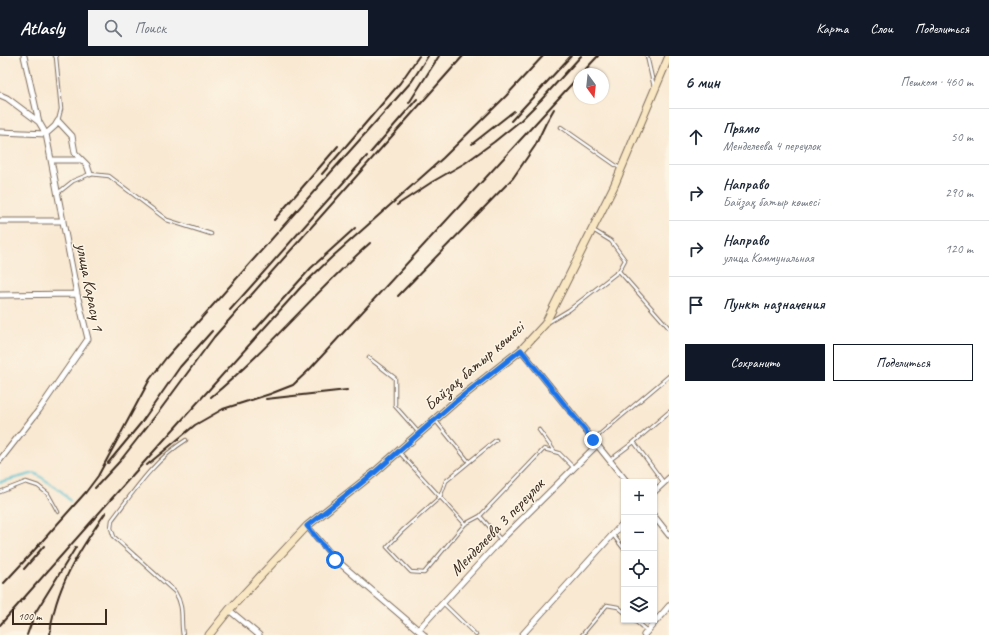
<!DOCTYPE html>
<html lang="ru">
<meta charset="utf-8">
<style>
:root{--surface:#fff;--page:#f2f2f3;--text:#1f2937;--muted:#747a83;--line:#e0e1e3;--accent:#111827}
body{margin:0;font-family:Caveat,sans-serif;background:var(--page);color:var(--text)}
.controls{position:absolute;right:12px;bottom:12px;display:grid;overflow:hidden;border-radius:0px;box-shadow:0 1px 3px #0004}
.controls button{width:36px;height:36px;display:grid;place-items:center;padding:0;border:0;border-bottom:1px solid var(--line);background:var(--surface);color:var(--text);font:20px sans-serif}
.compass{position:absolute;left:573px;top:12px;width:36px;height:36px;border-radius:50%;background:var(--surface);box-shadow:0 1px 3px #0004;rotate:165deg}
.scale{position:absolute;left:12px;bottom:10px;width:95px;box-sizing:border-box;padding-left:4px;border:2px solid #3b2a1e;border-top:0;font-size:11px;line-height:14px;white-space:nowrap;color:#3b2a1e;-webkit-text-stroke:3px #fcf5e5;paint-order:stroke}
.stop{position:absolute;width:12px;height:12px;margin:-9px;border:3px solid #1a73e8;border-radius:50%;background:#fff}
.stop.end{background:#1a73e8;border-color:#fff;box-shadow:0 1px 4px #0008}
.list{margin:0;padding:0;list-style:none}
h2{display:flex;justify-content:space-between;align-items:center;height:52px;margin:0;padding:0 16px;font-size:17px}
h2 small{font-size:13px;font-weight:400;color:var(--muted)}
.list li{display:grid;grid-template-columns:26px 1fr auto;gap:12px;align-items:center;box-sizing:border-box;height:56px;padding:0 16px;border-top:1px solid var(--line)}
.list b{display:block;font-size:15px;white-space:nowrap}
.list p{margin:0;font-size:13px;white-space:nowrap;color:var(--muted)}
.list em{font-size:13px;font-style:normal;color:var(--muted)}
.actions{display:flex;gap:8px;padding:12px 16px}
.actions a{flex:1;padding:9px 0;border:1px solid var(--accent);border-radius:0px;text-align:center;font-size:14px;color:var(--accent)}
.actions .main{background:var(--accent);color:#fff}
.icon{flex:none;width:22px;height:22px;fill:none;stroke:currentColor;stroke-width:2;stroke-linecap:round;stroke-linejoin:round}
.map{position:relative;flex:none;width:669px;height:579px;overflow:hidden}
header{display:flex;align-items:center;gap:24px;box-sizing:border-box;height:56px;padding:0 20px;background:var(--accent);color:#fff}
header strong{font-size:19px}
nav{display:flex;gap:22px;margin-inline-start:auto;font-size:14px}
.search{width:280px;height:36px;background:var(--page);display:flex;align-items:center;gap:10px;box-sizing:border-box;padding:0 14px;border-radius:0px;color:var(--muted);font-size:15px}
main{display:flex}
aside{flex:1;background:var(--surface)}
.map>svg:first-child{display:block}
</style>
<header>
<strong>Atlasly</strong>
<div class="search"><svg class="icon" aria-label="search" viewBox="0 0 24 24"><circle cx="10" cy="10" r="6"/><path d="M15 15l6 6"/></svg>Поиск</div>
<nav><a>Карта</a><a>Слои</a><a>Поделиться</a></nav>
</header>
<main>
<div class="map">
<svg width="669" height="579" viewBox="0 0 669 579">
<rect width="100%" height="100%" fill="#fcf5e5"/>
<filter id="ink" filterUnits="userSpaceOnUse"><feTurbulence type="fractalNoise" baseFrequency=".025" numOctaves="2"/><feDisplacementMap in="SourceGraphic" scale="8" xChannelSelector="R" yChannelSelector="G"/><feConvolveMatrix kernelMatrix="1 2 1 2 8 2 1 2 1" color-interpolation-filters="sRGB"/></filter>
<filter id="wash" filterUnits="userSpaceOnUse"><feTurbulence type="fractalNoise" baseFrequency=".012" numOctaves="4" result="noise"/><feDisplacementMap in="SourceGraphic" scale="16" xChannelSelector="R" yChannelSelector="G"/><feGaussianBlur stdDeviation="0.9" result="paint"/><feColorMatrix in="noise" values="0 0 0 0 0 0 0 0 0 0 0 0 0 0 0 0 0 1.4 0 .05"/><feComposite in="paint" operator="in"/></filter>
<g filter="url(#wash)">
<rect width="100%" height="100%" fill="#f9e9d3"/>
<g fill="none" stroke-linecap="round" stroke-linejoin="round">
<path stroke="#58c2d3" stroke-width="2" d="M 0,426 L 35,417 L 61,435 L 70,445"/>
</g>
</g>
<g filter="url(#ink)">
<g fill="none" stroke-linecap="round" stroke-linejoin="round">
<g stroke="#7e6d5d" stroke-width="4.5">
<path id="service" d="M 55,0 L 56,1 L 61,53 L 58,65
M 647,0 L 654,31
M 561,71 L 621,113
M 58,137 L 73,125 L 90,118 L 109,120 L 167,164 L 211,178
M 593,174 L 611,185 L 625,204 L 619,215
M 549,266 L 569,254 L 619,215 L 669,272
M 369,302 L 395,322 L 395,350 L 419,377
M 436,365 L 469,406 L 496,384
M 539,374 L 555,396
M 593,384 L 669,320
M 399,396 L 465,468
M 610,404 L 634,386
M 469,406 L 446,425 L 440,441 L 402,475 L 387,491 L 411,516 L 424,517 L 465,468 L 480,460 L 501,484
M 664,427 L 634,386 L 669,356
M 0,436 L 26,426 L 38,430 L 48,438 L 58,456
M 480,460 L 544,393 L 559,397 L 574,412
M 613,479 L 624,493
M 443,547 L 476,579
M 634,564 L 647,575
M 183,579 C 180,563 185,552 175,536 L 114,481 L 111,472 L 112,464 C 134,435 154,404 186,384
M 582,579 L 607,549 L 618,551 L 624,556"/>
</g>
<g stroke="#7e6d5d" stroke-width="7">
<path id="minor" d="M 0,39 L 7,42 L 39,66
M 0,76 L 46,78 L 39,66 L 24,0
M 51,104 L 82,104 L 87,109 L 90,118
M 0,165 L 63,165
M 0,239 L 77,238
M 521,294 L 627,426
M 0,404 L 39,354 L 88,283 L 77,238 L 46,78 L 55,70 L 58,65 L 72,80 L 75,97 L 82,104
M 654,436 L 669,422
M 654,460 L 669,479
M 307,470 L 335,503 L 424,579
M 229,554 L 259,579
M 418,574 L 501,484 L 597,389
M 522,579 L 624,466
M 644,579 L 669,550"/>
</g>
<g stroke="#7e6d5d" stroke-width="9">
<path id="secondary" d="M 209,579 L 229,554 L 307,470 L 374,417 L 455,346 L 521,294 L 545,268 L 614,130 L 669,0"/>
</g>
<use href="#service" stroke="#fff" stroke-width="2.5"/>
<use href="#minor" stroke="#fff" stroke-width="5"/>
<use href="#secondary" stroke="#f9e7c3" stroke-width="7"/>
<path stroke="#3b2a1e" stroke-width="2" d="M 581,18 L 598,0
M 409,47 L 439,0
M 511,65 L 571,0
M 472,88 L 514,55
M 371,96 L 417,43
M 322,118 L 400,27 L 419,0
M 397,149 L 432,126 L 465,107 L 494,86 L 520,65 L 541,44 L 581,0
M 274,164 L 338,90
M 398,240 L 513,122 L 535,90 L 546,67 L 554,53
M 230,254 L 367,100
M 254,275 L 311,212 L 355,172
M 211,341 C 268,294 315,236 370,187
M 266,343 L 347,334
M 108,407 L 141,367 L 180,311 L 212,275
M 147,409 L 195,369 L 223,353 L 270,338 L 293,329 L 309,314 L 579,20
M 95,432 L 120,405 L 160,354 L 214,281 L 463,0
M 36,492 L 86,436 L 98,420 L 150,323 L 166,302 L 412,25 L 428,0
M 24,513 L 44,490
M 4,527 L 39,489
M 0,569 L 129,423 L 301,231 L 332,201 L 443,102 L 506,40 L 543,0
M 27,579 L 35,557 L 76,491
M 50,579 C 54,533 80,493 106,456"/>
</g>
</g>
<g fill="none" stroke-linecap="round" stroke-linejoin="round" filter="url(#ink)">
<path stroke="#1a73e8" stroke-width="5" d="M 335,504 L 307,470 L 374,417 L 455,346 L 521,294 L 593,384"/>
</g>
<g text-anchor="middle" dominant-baseline="central" stroke-width="3" stroke-linejoin="round" paint-order="stroke">
<g font-size="17" fill="#3b2a1e" stroke="#fcf5e5">
<text transform="translate(90 231) rotate(79)">улица Карасу 1</text>
<text transform="translate(474 310) rotate(-41)">Байзақ батыр көшесі</text>
<text transform="translate(497 471) rotate(-46)">Менделеева 3 переулок</text>
</g>
</g>
</svg>
<div class="controls">
<button>+</button>
<button>−</button>
<button><svg class="icon" aria-label="locate" viewBox="0 0 24 24"><circle cx="12" cy="12" r="6"/><path d="M12 2v4M12 18v4M2 12h4M18 12h4"/></svg></button>
<button><svg class="icon" aria-label="layers" viewBox="0 0 24 24"><path d="M12 4l9 5-9 5-9-5zM3 14l9 5 9-5"/></svg></button>
</div>
<svg class="compass" viewBox="-18 -18 36 36"><path d="M0-13l5 13h-10z" fill="#e53935"/><path d="M0 13l5-13h-10z" fill="#747a83"/></svg>
<div class="scale">100 m</div>
<div class="stop" style="left:335px;top:504px"></div>
<div class="stop end" style="left:593px;top:384px"></div>
</div>
<aside>
<h2>6 мин<small>Пешком · 460 m</small></h2>
<ul class="list">
<li><svg class="icon" aria-label="ahead" viewBox="0 0 24 24"><path d="M12 20V5M6 11l6-6 6 6"/></svg><div><b>Прямо</b><p>Менделеева 4 переулок</p></div><em>50 m</em></li>
<li><svg class="icon" aria-label="right" viewBox="0 0 24 24"><path d="M7 20v-9h11M14 6l5 5-5 5"/></svg><div><b>Направо</b><p>Байзақ батыр көшесі</p></div><em>290 m</em></li>
<li><svg class="icon" aria-label="right" viewBox="0 0 24 24"><path d="M7 20v-9h11M14 6l5 5-5 5"/></svg><div><b>Направо</b><p>улица Коммунальная</p></div><em>120 m</em></li>
<li><svg class="icon" aria-label="arrive" viewBox="0 0 24 24"><path d="M6 21V4h12l-3 4 3 4H6"/></svg><div><b>Пункт назначения</b></div></li>
</ul>
<div class="actions"><a class="main">Сохранить</a><a>Поделиться</a></div>
</aside>
</main>
